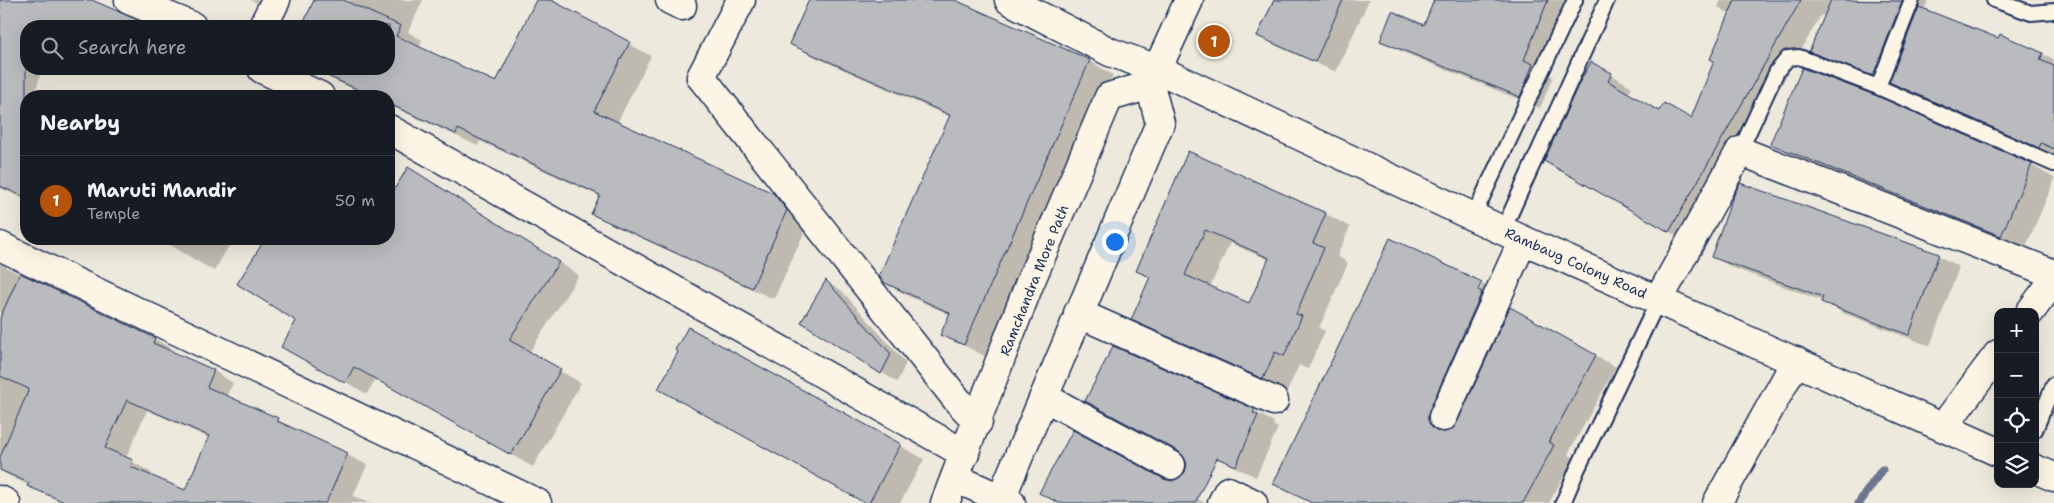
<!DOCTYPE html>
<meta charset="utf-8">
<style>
:root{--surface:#171b24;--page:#242831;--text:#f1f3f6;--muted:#9ea1a6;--line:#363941;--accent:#b45309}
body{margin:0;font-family:"Shantell Sans",sans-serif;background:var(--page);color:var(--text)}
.controls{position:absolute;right:15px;bottom:15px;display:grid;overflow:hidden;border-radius:10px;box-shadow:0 5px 20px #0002}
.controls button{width:45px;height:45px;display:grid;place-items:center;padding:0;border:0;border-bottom:1px solid var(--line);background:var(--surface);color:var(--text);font:25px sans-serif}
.you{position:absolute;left:1114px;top:241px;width:18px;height:18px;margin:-12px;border:4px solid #fff;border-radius:50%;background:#1a73e8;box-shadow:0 0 0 8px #1a73e833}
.badge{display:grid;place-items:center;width:32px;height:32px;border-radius:50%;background:var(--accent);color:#fff;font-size:16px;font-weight:700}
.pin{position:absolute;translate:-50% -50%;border:2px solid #fff;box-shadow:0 1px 5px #0006}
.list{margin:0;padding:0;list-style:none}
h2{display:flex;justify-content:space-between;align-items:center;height:65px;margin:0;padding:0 20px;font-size:21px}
h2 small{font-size:16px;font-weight:400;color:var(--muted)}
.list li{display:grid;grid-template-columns:32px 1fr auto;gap:15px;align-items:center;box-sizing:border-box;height:90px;padding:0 20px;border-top:1px solid var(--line)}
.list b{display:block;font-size:19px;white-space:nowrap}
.list p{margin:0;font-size:16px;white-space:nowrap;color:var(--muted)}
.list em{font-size:16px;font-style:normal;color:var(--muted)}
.icon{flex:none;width:28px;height:28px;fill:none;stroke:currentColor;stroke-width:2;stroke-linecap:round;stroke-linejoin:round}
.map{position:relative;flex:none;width:2054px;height:503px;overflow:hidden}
.search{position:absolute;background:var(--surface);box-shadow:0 5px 20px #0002;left:20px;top:20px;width:375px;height:55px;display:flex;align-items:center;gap:12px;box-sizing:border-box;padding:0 18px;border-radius:20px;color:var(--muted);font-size:19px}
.panel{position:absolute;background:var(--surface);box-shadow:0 5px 20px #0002;left:20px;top:90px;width:375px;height:155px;border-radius:20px}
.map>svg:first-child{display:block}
</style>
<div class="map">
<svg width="2054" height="503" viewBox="0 0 2054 503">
<rect width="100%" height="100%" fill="#eee9dd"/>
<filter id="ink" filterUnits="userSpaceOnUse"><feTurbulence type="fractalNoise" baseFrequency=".02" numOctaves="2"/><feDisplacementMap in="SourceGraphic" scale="10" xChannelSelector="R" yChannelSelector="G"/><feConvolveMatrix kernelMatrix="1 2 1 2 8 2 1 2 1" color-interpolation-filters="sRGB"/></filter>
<g filter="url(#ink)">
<path fill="#0003" fill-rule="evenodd" d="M 0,0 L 89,0 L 132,20 L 130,26 L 26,26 L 26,69 L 42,69 L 36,89 L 53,96 L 26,96 L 26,199 L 0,188 Z
M 249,0 L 269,0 L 267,6 Z
M 315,0 L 423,0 L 408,32 L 422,40 L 419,48 L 496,84 L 537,0 L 548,0 L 651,56 L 617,123 L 773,195 L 795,208 L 808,224 L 774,299 L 615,226 L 593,214 L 601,197 L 480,141 L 478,146 L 389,105 L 389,96 L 369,96 L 310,69 L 389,69 L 389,26 L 303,26 Z
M 810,0 L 952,0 L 1090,61 L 1113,75 L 988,358 L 942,334 L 951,315 L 910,297 L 886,283 L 950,117 L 815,57 L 791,43 Z
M 1275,0 L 1369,0 L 1336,72 L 1279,47 L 1259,35 Z
M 1435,0 L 1580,0 L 1545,72 L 1553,77 L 1540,108 L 1402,52 L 1382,40 L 1425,26 Z
M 1721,0 L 1928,0 L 1924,11 L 1999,39 L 2000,35 L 2054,59 L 2054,156 L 1909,92 L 1896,85 L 1895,87 L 1832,63 L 1811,51 L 1825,17 L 1821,15 L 1691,244 L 1545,161 L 1592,63 L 1632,87 L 1628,94 L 1660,112 L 1691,120 L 1715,61 L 1730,14 L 1718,7 Z
M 1771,143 L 2031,165 L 2054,178 L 2054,181 L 2025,249 L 1795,157 Z
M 1189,152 L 1326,214 L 1350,227 L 1337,256 L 1348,263 L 1319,328 L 1325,331 L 1308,369 L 1299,365 L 1287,392 L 1156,333 L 1133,319 L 1151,279 L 1137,271 ZM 1230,243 L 1269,260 L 1250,305 L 1210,287 Z
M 409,168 L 579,275 L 529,353 L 581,383 L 533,467 L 376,378 L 367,394 L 282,346 L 297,320 L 238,284 L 266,239 L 389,239 L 389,200 Z
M 1741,185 L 1939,256 L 1959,267 L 1930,346 L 1843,313 L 1823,301 L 1733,268 L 1712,256 Z
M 160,239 L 233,239 L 214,271 Z
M 0,260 L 5,262 L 7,268 L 155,339 L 174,350 L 172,353 L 214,371 L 233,383 L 226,397 L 278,420 L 367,465 L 353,496 L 370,503 L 64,503 L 0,471 ZM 147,410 L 209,438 L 185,493 L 150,477 L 152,473 L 126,458 Z
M 826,282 L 841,290 L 906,363 L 897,382 L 802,322 Z
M 1483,284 L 1502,295 L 1449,422 L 1447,433 L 1458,424 L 1510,309 L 1616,367 L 1568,454 L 1574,458 L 1549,503 L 1311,503 L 1275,484 L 1474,295 L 1477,296 Z
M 689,329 L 924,459 L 900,503 L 867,503 L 680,352 Z
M 1109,407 L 1254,411 L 1274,422 L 1273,425 L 1278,428 L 1256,477 Z
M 1074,432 L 1205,503 L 1058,503 Z"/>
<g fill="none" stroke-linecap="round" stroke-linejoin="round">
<path stroke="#6c778f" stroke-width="9" d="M 1859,503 L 1882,470"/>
</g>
<path fill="#babbbe" stroke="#1b2f5e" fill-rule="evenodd" d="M 0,0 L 92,0 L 152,26 L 26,26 L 26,198 L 0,186 Z
M 314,0 L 343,0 L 401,26 L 396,36 L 496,82 L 536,0 L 551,0 L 630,42 L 594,111 L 773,193 L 787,210 L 752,288 L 591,214 L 600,195 L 458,129 L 456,134 L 389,104 L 389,96 L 372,96 L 312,69 L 389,69 L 389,26 L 302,26 Z
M 809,0 L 955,0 L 1090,60 L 964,345 L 940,335 L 950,313 L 885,283 L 879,276 L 950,115 L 789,44 Z
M 1274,0 L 1343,0 L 1315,62 L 1257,36 Z
M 1434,0 L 1548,0 L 1524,60 L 1533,64 L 1520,97 L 1380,41 L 1392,11 L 1424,25 Z
M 1735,0 L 1801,0 L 1669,232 L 1544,161 L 1579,83 L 1591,62 L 1612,73 L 1608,81 L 1659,111 L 1664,103 L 1691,118 L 1714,61 L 1710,59 Z
M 1831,0 L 1902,1 L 1873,76 L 1809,52 Z
M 1919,7 L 1998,38 L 2000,34 L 2043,53 L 2040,60 L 2054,66 L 2054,149 L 2041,143 L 2039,148 L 1889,82 Z
M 1802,68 L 1875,95 L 2032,164 L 2001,236 L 1770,144 Z
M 1188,151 L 1326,213 L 1313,243 L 1324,248 L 1296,314 L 1302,316 L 1284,356 L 1275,352 L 1263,379 L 1131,320 L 1150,277 L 1136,271 ZM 1205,230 L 1269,258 L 1249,303 L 1185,275 Z
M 408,167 L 559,262 L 509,340 L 561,369 L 511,455 L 354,367 L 345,383 L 281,347 L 296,321 L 237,284 L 265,239 L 389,239 L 389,198 Z
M 1740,183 L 1939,254 L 1909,335 L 1821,302 L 1823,297 L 1711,257 L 1732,199 Z
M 1390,238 L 1482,282 L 1478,290 L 1482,292 L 1429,411 L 1428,419 L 1431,426 L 1436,431 L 1445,432 L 1452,429 L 1457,423 L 1510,307 L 1596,355 L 1549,442 L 1554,445 L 1523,503 L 1312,503 L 1273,484 Z
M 20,273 L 155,338 L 153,343 L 214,370 L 207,387 L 278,418 L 277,421 L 348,453 L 326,503 L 67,503 L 27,486 L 29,483 L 0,470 L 0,457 L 29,389 L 0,376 L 0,318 ZM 127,400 L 209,436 L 185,490 L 131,467 L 133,460 L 105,448 Z
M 826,280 L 891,354 L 881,374 L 801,322 Z
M 688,327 L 901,444 L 869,503 L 865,503 L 658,389 L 678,352 L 675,350 Z
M 1113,346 L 1255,409 L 1253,413 L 1258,415 L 1236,466 L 1217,458 L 1195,503 L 1059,503 L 1039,493 L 1073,430 L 1164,479 L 1172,481 L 1179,478 L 1185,472 L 1187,464 L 1184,457 L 1178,451 L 1085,401 Z"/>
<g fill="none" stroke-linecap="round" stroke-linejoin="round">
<g stroke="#1b2f5e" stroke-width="18">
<path id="lane" d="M 1912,0 L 1878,87 L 2054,164
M 1994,0 L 2031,13 L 2054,11
M 1740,151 L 1777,71 L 1788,58 L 1799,57 L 1878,87
M 1473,217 L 1575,0
M 1503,230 L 1607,0
M 2035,430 L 2054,384
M 1563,503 L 1577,470 L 1659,299"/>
</g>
<g stroke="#1b2f5e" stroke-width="31">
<path id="street" d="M 129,0 L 192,26
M 670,0 L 682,6
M 741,0 L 701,77 L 958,401 L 978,422
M 1009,0 L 1110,52 L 1157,69
M 263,26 L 276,0
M 262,69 L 320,96
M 389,129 L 965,454
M 1659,299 L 1740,151 L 2054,274
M 2030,312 L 2054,280
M 1078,313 L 1274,401
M 1044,397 L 1171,465
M 1443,417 L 1523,240
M 1943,427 L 1998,354
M 955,478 L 1011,503
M 0,500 L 6,503
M 1222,503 L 1228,491 L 1253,503
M 1717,503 L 1796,361"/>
</g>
<g stroke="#1b2f5e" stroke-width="31">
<path id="secondary" d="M 1157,69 L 1523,240 L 1998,452
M 0,246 L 537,503
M 2035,469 L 2054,477
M 945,503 L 1029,285 L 1109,97 L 1150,85
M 999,503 L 1160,123 L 1150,85 L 1189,0"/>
</g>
<use href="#lane" stroke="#fcf5e5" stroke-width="14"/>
<use href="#street" stroke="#fcf5e5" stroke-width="28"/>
<use href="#secondary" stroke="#fcf5e5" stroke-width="28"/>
</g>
</g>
<g text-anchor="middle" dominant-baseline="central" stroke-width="5" stroke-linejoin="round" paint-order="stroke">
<g font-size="14" fill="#1b2f5e" stroke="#fcf5e5">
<text transform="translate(1576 263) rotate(24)">Rambaug Colony Road</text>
<text transform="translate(1034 280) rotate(-68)">Ramchandra More Path</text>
</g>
</g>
</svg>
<div class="controls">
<button>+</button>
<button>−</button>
<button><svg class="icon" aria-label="locate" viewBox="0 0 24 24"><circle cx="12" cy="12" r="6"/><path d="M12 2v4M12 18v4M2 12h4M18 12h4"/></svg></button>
<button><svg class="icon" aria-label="layers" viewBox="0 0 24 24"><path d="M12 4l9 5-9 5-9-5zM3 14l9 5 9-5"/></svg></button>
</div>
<div class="you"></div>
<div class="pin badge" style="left:1214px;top:41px">1</div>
<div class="search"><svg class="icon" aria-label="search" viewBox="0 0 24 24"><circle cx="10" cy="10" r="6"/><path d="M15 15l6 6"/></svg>Search here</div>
<section class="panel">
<h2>Nearby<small></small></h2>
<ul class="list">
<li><span class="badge">1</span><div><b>Maruti Mandir</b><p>Temple</p></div><em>50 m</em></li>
</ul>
</section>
</div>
